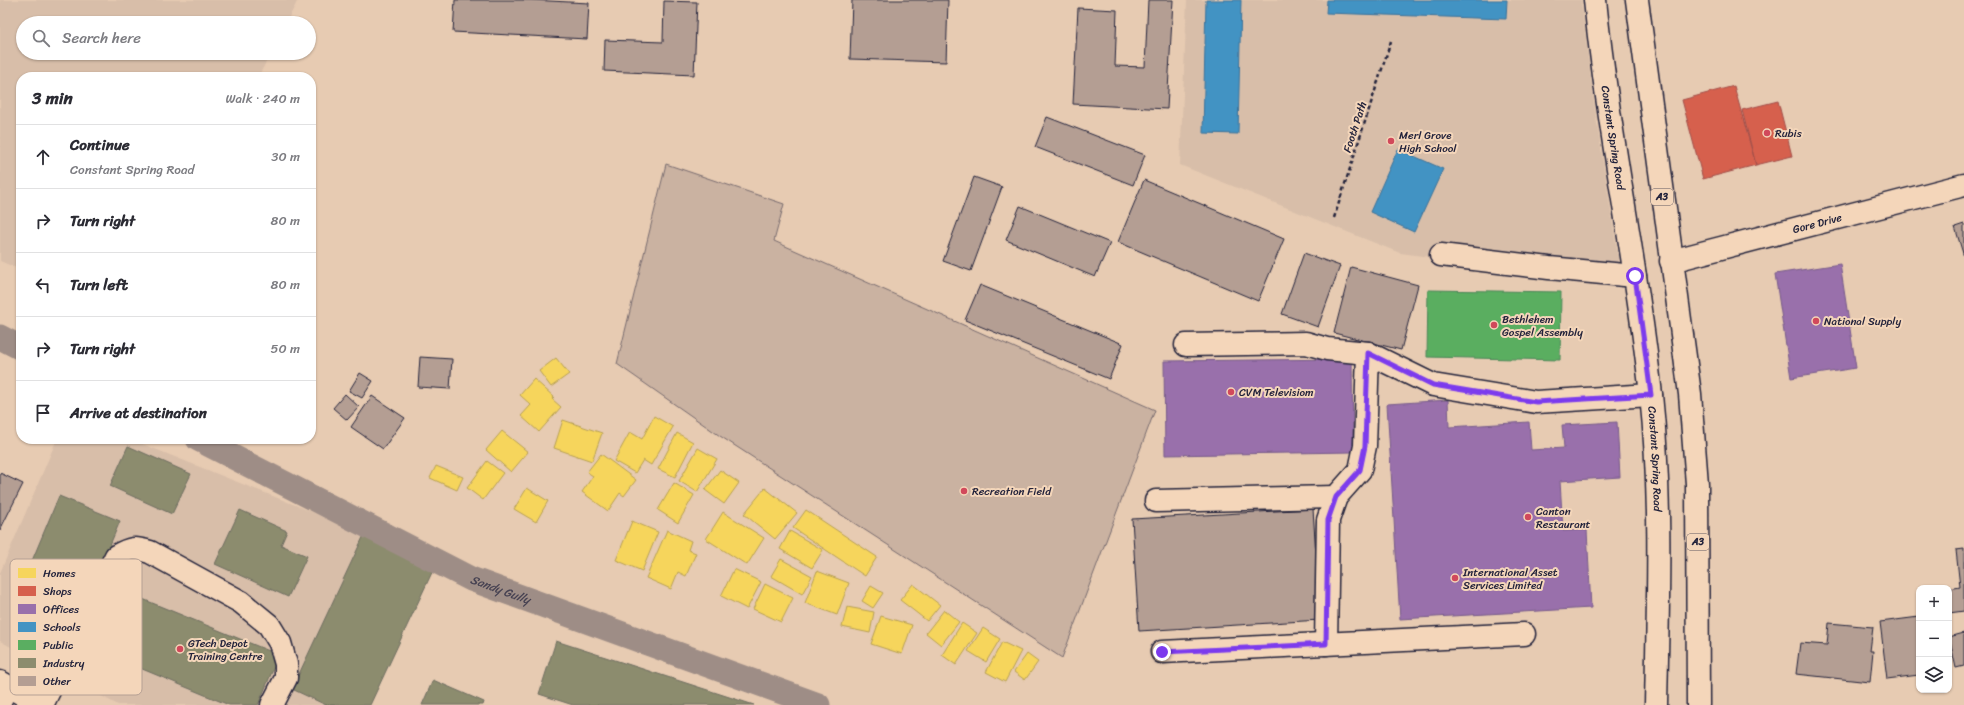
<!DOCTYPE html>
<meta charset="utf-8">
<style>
:root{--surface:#fff;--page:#f2f2f3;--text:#2b2b33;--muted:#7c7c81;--line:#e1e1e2}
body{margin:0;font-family:Sriracha,sans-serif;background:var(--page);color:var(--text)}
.controls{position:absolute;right:12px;bottom:12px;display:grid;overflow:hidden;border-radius:8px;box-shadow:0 1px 3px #0004}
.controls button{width:36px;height:36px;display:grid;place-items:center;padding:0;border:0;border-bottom:1px solid var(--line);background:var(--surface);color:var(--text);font:20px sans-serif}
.stop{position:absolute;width:12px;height:12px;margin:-9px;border:3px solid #7c3aed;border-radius:50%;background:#fff}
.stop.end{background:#7c3aed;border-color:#fff;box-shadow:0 1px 4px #0008}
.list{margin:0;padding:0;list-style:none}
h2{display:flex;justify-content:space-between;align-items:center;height:52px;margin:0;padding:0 16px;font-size:17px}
h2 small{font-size:13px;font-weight:400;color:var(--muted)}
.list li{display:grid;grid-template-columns:26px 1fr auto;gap:12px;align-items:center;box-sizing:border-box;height:64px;padding:0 16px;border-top:1px solid var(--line)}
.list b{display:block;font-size:15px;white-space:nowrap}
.list p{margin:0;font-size:13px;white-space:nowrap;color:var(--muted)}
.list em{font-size:13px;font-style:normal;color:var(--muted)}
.icon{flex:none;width:22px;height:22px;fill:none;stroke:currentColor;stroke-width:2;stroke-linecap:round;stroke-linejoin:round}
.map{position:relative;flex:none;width:1964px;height:705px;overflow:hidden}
.search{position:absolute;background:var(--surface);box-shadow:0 1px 3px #0004;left:16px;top:16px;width:300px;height:44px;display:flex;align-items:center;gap:10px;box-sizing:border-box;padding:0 14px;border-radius:22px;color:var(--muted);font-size:15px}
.panel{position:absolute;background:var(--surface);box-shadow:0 1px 3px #0004;left:16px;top:72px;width:300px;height:372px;border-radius:16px}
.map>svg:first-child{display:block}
</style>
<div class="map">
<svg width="1964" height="705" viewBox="0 0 1964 705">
<rect width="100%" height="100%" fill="#e7cbb2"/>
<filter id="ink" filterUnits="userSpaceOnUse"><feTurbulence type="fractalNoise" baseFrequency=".025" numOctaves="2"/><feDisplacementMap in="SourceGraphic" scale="8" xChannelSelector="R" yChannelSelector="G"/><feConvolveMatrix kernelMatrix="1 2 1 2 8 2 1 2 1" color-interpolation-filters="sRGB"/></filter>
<g filter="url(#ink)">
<path fill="#d8bea9" d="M 0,0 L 298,0 L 286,23 L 23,23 L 23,53 L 271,53 L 258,77 L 21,77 L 21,270 L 0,261 Z
M 1187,0 L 1581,0 L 1596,117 L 1622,281 L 1400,253 L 1180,165 Z
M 57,439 L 130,439 L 365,533 L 435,566 L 370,705 L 118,705 L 0,641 L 0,573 Z"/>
<path fill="#cab2a1" stroke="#766a6e" d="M 666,164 L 784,204 L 774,241 L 1155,410 L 1062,658 L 720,436 L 617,364 Z"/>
<path fill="#f6d55c" stroke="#b69f52" d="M 556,358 L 569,374 L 551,387 L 539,371 Z
M 534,379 L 554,397 L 552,399 L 561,407 L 539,432 L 521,416 L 531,405 L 520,395 Z
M 654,416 L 673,427 L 651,465 L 643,460 L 635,473 L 614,461 L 630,432 L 642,439 Z
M 563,420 L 602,433 L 592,461 L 554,448 Z
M 502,431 L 528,452 L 511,472 L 486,450 Z
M 677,433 L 693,442 L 675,477 L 658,469 Z
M 698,448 L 717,459 L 697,492 L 679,481 Z
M 601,454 L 636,480 L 624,496 L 620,493 L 608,511 L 582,492 L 593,476 L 587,472 Z
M 487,461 L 503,473 L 483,500 L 467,488 Z
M 436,466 L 463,477 L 457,490 L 430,478 Z
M 720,470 L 739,483 L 724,504 L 705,490 Z
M 674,483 L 694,495 L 678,523 L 658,510 Z
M 527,488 L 548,501 L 536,522 L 514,509 Z
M 765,488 L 797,513 L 775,539 L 744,514 Z
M 806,510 L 877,557 L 865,576 L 793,528 Z
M 723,512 L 764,538 L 747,565 L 706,539 Z
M 632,521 L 658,532 L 642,571 L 616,560 Z
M 667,530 L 691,541 L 688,550 L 696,553 L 686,576 L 678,572 L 671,589 L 646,578 Z
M 790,531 L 823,550 L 812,568 L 780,549 Z
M 781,559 L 812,576 L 802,594 L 771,576 Z
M 734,569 L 761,582 L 747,609 L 721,596 Z
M 817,571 L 849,583 L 837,615 L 805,603 Z
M 765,584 L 793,598 L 781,622 L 753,609 Z
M 913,584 L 940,605 L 927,621 L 900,600 Z
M 871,586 L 883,593 L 873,608 L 862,601 Z
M 847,607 L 874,612 L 870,633 L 842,627 Z
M 944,610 L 959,622 L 941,645 L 926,633 Z
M 881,616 L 912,625 L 902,654 L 871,644 Z
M 962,623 L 977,633 L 956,665 L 942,655 Z
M 983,628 L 1000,639 L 986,662 L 968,651 Z
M 1002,642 L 1021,651 L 1005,682 L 986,672 Z
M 1027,654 L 1038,662 L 1025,680 L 1014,672 Z"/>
<path fill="#d6604d" stroke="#a04d48" d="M 1734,86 L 1756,165 L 1703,179 L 1682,100 Z
M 1778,101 L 1792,156 L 1756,165 L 1742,110 Z"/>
<path fill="#9970ab" stroke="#755989" d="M 1840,264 L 1856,368 L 1791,378 L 1775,274 Z
M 1352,359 L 1353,452 L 1165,455 L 1164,361 Z
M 1448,400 L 1449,427 L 1529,422 L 1531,450 L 1564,448 L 1562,425 L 1617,422 L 1620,477 L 1560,481 L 1563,531 L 1587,530 L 1591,608 L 1400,619 L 1387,404 Z"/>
<path fill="#4393c3" stroke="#39719a" d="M 1206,0 L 1241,0 L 1238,134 L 1203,133 Z
M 1327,0 L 1507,0 L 1506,19 L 1326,13 Z
M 1398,149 L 1443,169 L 1414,232 L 1370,212 Z"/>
<path fill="#5aae61" stroke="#498456" d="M 1428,290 L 1561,292 L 1560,360 L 1427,357 Z"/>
<path fill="#8c8c6e" stroke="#6c6c5f" d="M 128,446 L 191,474 L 172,514 L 110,486 Z
M 59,496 L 120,521 L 80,616 L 19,592 Z
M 240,510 L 287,531 L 281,545 L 307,556 L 288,597 L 215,564 Z
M 365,533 L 435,566 L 370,705 L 326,705 L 292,689 Z
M 106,584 L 279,655 L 258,705 L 229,705 L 82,644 Z
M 556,641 L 754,705 L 573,705 L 539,694 Z
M 433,680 L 484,702 L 483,705 L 422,705 Z"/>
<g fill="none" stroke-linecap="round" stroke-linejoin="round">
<g stroke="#9e8d86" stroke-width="25">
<path d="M 0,337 L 21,348"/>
<path id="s1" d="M 198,439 L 471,579 L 818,705"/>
</g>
</g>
<path fill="#b49e93" stroke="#22223b" d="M 455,0 L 530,0 L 589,3 L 587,39 L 453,32 Z
M 852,0 L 948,0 L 946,62 L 850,59 Z
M 1148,0 L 1173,0 L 1167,109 L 1073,104 L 1078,8 L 1117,10 L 1115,66 L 1145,67 Z
M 664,1 L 697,2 L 694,75 L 604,71 L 605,40 L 663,42 Z
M 1047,117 L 1145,155 L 1133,185 L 1035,147 Z
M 974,177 L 1002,187 L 971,271 L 943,261 Z
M 1144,180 L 1284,239 L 1258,301 L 1118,242 Z
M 1020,206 L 1110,243 L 1095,277 L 1006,240 Z
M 1964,224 L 1964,257 L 1955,227 Z
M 1304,253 L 1340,266 L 1318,327 L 1282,314 Z
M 1351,267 L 1418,285 L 1401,350 L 1334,333 Z
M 980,285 L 1123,344 L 1109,379 L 965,320 Z
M 420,357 L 452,359 L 450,389 L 418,387 Z
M 360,373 L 373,381 L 362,398 L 349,391 Z
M 345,394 L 359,407 L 347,420 L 333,408 Z
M 372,396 L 405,418 L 383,449 L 351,427 Z
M 0,473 L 23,484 L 0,530 Z
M 1313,509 L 1320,620 L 1139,631 L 1132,519 Z
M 1964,549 L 1964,611 L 1949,613 L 1949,589 L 1960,587 L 1956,550 Z
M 1919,617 L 1919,675 L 1887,679 L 1880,622 Z
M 1829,623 L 1873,627 L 1870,651 L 1873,651 L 1870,682 L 1796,674 L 1800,643 L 1827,645 Z
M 1964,633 L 1964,666 L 1956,668 L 1949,637 Z"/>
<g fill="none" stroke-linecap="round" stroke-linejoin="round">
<g stroke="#22223b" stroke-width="25">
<g id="minor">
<path d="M 1441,255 L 1549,268 L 1635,276"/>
<path id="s2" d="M 1671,261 L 1964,185"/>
<path d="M 1186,345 L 1306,343 L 1327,349 L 1368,353 L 1433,385 L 1536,402 L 1651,395"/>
<path d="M 1156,501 L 1336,497"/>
<path d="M 1326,644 L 1328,520 L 1336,497 L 1360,470 L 1365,446 L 1368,353"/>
<path d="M 1162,652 L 1524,634"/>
<path d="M 0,701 L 7,686"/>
<path d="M 42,705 L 116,556 C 130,548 134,547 150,552 L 241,602 L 269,625 L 280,643 L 286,664 L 286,678 L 272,705"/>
</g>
</g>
<g stroke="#22223b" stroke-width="25">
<g id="major">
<path id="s3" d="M 1595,0 C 1608,132 1637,263 1651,395 C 1662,498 1658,602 1656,705"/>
<path d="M 1637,0 L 1690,394 L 1697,484 L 1698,705"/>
<path d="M 0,682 L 42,705"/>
</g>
</g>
<path stroke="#22223b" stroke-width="2.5" stroke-dasharray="4 3" stroke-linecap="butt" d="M 1334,218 L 1391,41"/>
<use href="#minor" stroke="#f4d6ba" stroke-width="22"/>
<use href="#major" stroke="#f4d6ba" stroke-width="22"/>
</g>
</g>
<g fill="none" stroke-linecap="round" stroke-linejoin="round" filter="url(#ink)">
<path stroke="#7c3aed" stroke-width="5" d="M 1162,652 L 1326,644 L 1328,520 L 1336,497 L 1360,470 L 1365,446 L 1368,353 L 1433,385 L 1536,402 L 1651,395 L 1635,276"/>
</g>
<g fill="#d1495b" stroke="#f4d6ba" stroke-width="1.5">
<circle cx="1767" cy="133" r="4"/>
<circle cx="1391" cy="141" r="4"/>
<circle cx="1816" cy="321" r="4"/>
<circle cx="1494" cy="325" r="4"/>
<circle cx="1231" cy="392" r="4"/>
<circle cx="964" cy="491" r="4"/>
<circle cx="1528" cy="517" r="4"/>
<circle cx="1455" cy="578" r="4"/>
<circle cx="180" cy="649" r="4"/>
</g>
<g text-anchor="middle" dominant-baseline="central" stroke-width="4" stroke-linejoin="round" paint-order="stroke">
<g fill="#f4d6ba" stroke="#615861" stroke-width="1">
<rect x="1651" y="189" width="22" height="16" rx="3"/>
<rect x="1687" y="534" width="22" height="16" rx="3"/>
</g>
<g font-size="10" font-weight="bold" fill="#22223b">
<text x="1662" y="197">A3</text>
<text x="1698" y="542">A3</text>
</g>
<g font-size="11" fill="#22223b" stroke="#f4d6ba">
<text transform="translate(1355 127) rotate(-72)">Footh Path</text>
<text stroke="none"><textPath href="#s3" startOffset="139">Constant Spring Road</textPath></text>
<text stroke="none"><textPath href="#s2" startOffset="151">Gore Drive</textPath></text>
<text stroke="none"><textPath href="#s3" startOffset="463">Constant Spring Road</textPath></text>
</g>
<g font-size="11" fill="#22223b" stroke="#f4d6ba" text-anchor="start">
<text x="1775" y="133">Rubis</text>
<text x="1399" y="135">Merl Grove<tspan x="1399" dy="13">High School</tspan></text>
<text x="1502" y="319">Bethlehem<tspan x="1502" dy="13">Gospel Assembly</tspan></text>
<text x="1824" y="321">National Supply</text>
<text x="1239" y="392">CVM Televisiom</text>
<text x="972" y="491">Recreation Field</text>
<text x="1536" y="511">Canton<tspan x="1536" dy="13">Restaurant</tspan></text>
<text x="1463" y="572">International Asset<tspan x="1463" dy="13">Services Limited</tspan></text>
<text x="188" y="643">GTech Depot<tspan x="188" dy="13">Training Centre</tspan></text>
</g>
<g font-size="12" font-style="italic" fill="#474252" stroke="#f4d6ba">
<text stroke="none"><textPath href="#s1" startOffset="338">Sandy Gully</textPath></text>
</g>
</g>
<rect x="10" y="559" width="132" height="136" rx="6" fill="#f4d6ba" stroke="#b5a094" stroke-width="1"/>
<rect x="18" y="568" width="18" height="10" fill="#f6d55c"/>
<rect x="18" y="586" width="18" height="10" fill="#d6604d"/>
<rect x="18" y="604" width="18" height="10" fill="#9970ab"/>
<rect x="18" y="622" width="18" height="10" fill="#4393c3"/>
<rect x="18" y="640" width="18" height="10" fill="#5aae61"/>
<rect x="18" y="658" width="18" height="10" fill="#8c8c6e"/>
<rect x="18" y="676" width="18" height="10" fill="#b49e93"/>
<g font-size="11" fill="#22223b">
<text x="43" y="577">Homes</text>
<text x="43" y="595">Shops</text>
<text x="43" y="613">Offices</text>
<text x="43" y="631">Schools</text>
<text x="43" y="649">Public</text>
<text x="43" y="667">Industry</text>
<text x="43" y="685">Other</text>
</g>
</svg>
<div class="controls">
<button>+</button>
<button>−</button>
<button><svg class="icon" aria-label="layers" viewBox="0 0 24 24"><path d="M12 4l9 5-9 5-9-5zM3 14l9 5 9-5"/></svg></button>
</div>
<div class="stop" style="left:1635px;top:276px"></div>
<div class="stop end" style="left:1162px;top:652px"></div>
<div class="search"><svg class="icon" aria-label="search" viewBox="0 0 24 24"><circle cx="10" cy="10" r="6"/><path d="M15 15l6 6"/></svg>Search here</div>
<section class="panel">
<h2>3 min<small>Walk · 240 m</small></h2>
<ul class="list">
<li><svg class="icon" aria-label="ahead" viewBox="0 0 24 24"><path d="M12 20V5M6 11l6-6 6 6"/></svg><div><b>Continue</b><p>Constant Spring Road</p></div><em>30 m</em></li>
<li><svg class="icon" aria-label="right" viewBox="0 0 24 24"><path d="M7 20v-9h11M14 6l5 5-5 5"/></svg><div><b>Turn right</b></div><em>80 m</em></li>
<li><svg class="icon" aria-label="left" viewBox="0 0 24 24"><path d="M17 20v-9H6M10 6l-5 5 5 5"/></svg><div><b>Turn left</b></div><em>80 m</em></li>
<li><svg class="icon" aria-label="right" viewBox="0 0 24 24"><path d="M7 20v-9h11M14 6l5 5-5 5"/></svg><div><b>Turn right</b></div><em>50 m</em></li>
<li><svg class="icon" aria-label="arrive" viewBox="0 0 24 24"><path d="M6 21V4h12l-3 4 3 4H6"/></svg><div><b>Arrive at destination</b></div></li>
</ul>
</section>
</div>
